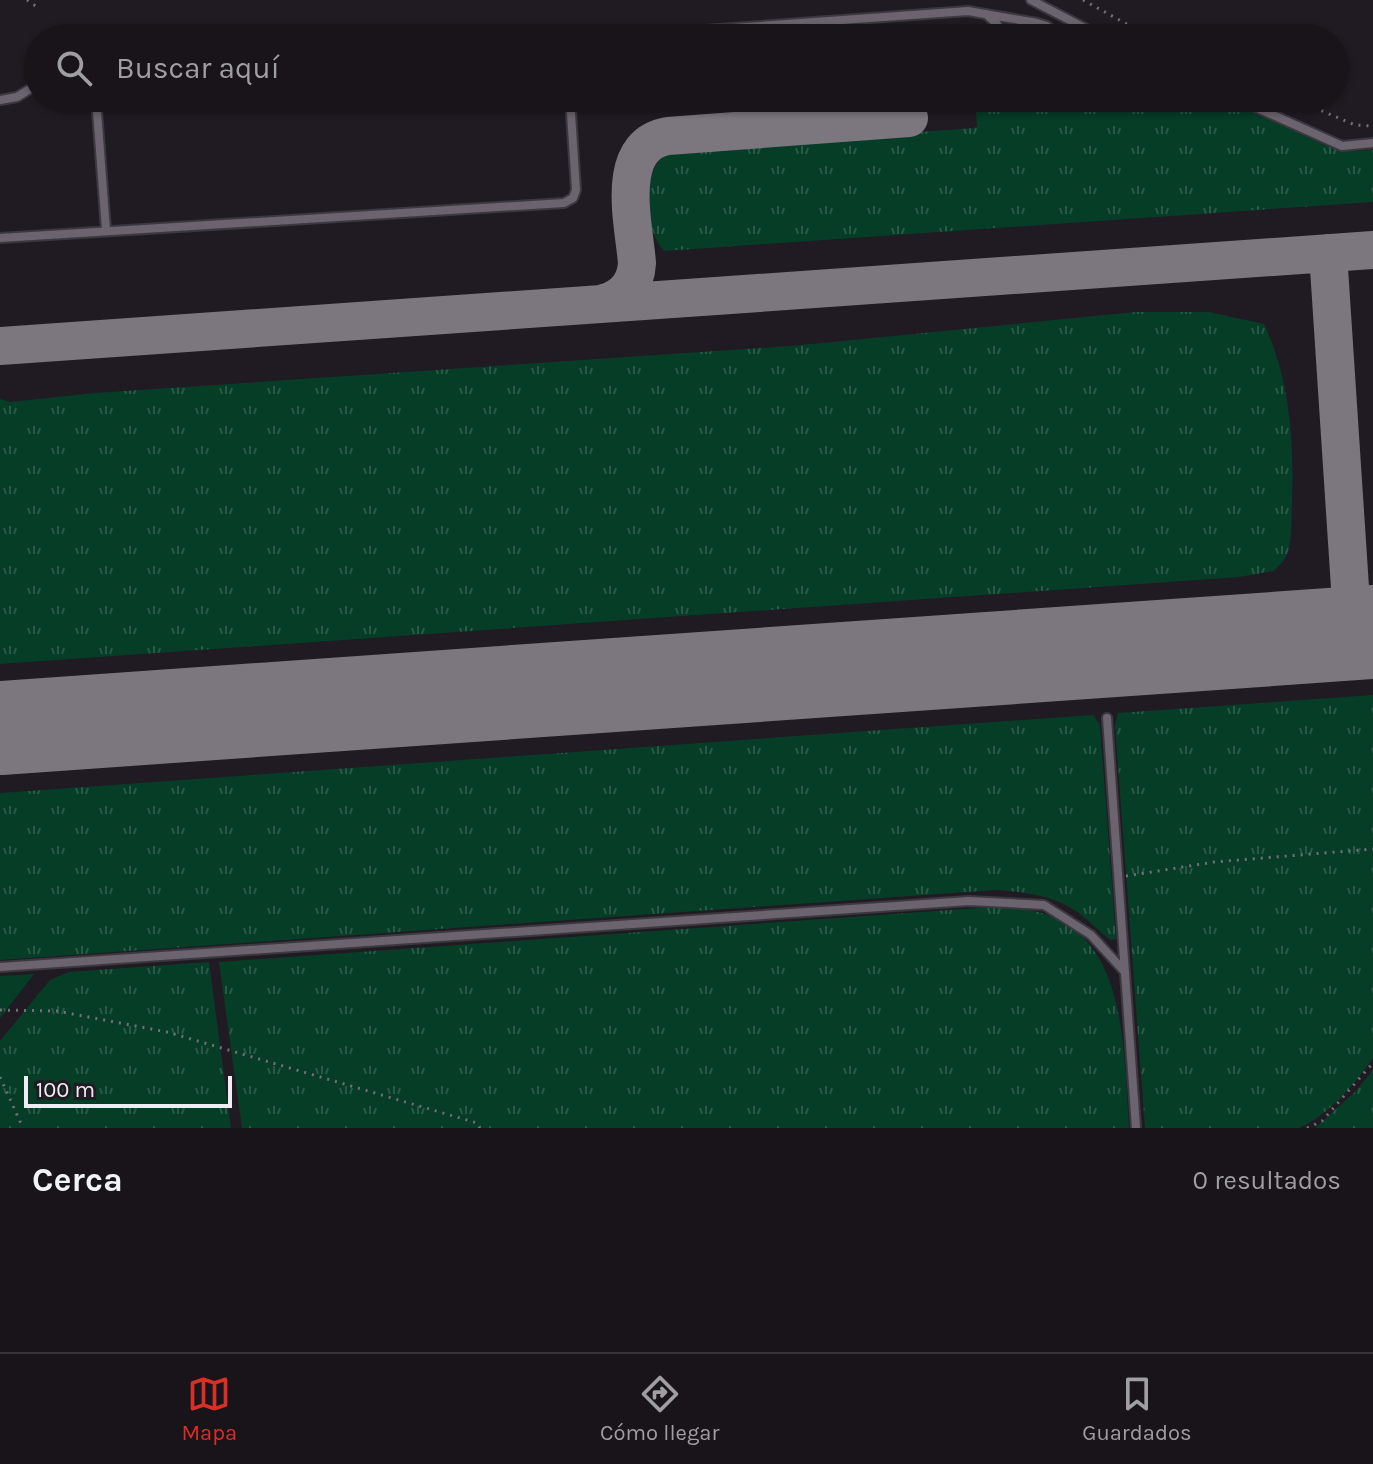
<!DOCTYPE html>
<html lang="es">
<meta charset="utf-8">
<style>
:root{--surface:#18141a;--page:#252127;--text:#f1f3f6;--muted:#9f9ea2;--line:#363339;--accent:#d93025}
body{margin:0;font-family:Karla,sans-serif;background:var(--page);color:var(--text)}
.scale{position:absolute;left:24px;bottom:20px;width:208px;box-sizing:border-box;padding-left:8px;border:4px solid #f1ecf3;border-top:0;font-size:22px;line-height:28px;white-space:nowrap;color:#f1ecf3;-webkit-text-stroke:6px #201a23;paint-order:stroke}
.list{margin:0;padding:0;list-style:none}
h2{display:flex;justify-content:space-between;align-items:center;height:104px;margin:0;padding:0 32px;font-size:34px}
h2 small{font-size:26px;font-weight:400;color:var(--muted)}
.icon{flex:none;width:44px;height:44px;fill:none;stroke:currentColor;stroke-width:2;stroke-linecap:round;stroke-linejoin:round}
.map{position:relative;flex:none;width:1373px;height:1128px;overflow:hidden}
.search{position:absolute;background:var(--surface);box-shadow:0 2px 6px #0004;left:24px;right:24px;top:24px;height:88px;display:flex;align-items:center;gap:20px;box-sizing:border-box;padding:0 28px;border-radius:44px;color:var(--muted);font-size:30px}
.sheet{height:224px;background:var(--surface)}
nav{display:flex;justify-content:space-around;align-items:center;box-sizing:border-box;height:112px;border-top:2px solid var(--line);background:var(--surface);font-size:22px;color:var(--muted)}
nav a{display:grid;justify-items:center;gap:4px}
nav .on{color:var(--accent)}
.map>svg:first-child{display:block}
</style>
<div class="map">
<svg width="1373" height="1128" viewBox="0 0 1373 1128">
<defs>
<pattern id="grass-tufts" width="24" height="20" patternUnits="userSpaceOnUse" patternTransform="scale(2)"><rect width="24" height="20" fill="#053d27"/><path d="M3 7l-1-3M5 7V3M7 7l1-3M15 17l-1-3M17 17v-4M19 17l1-3" fill="none" stroke="#2a5947"/></pattern>
</defs>
<rect width="100%" height="100%" fill="#201a23"/>
<path fill="url(#grass-tufts)" d="M 975,98 L 1226,98 L 1324,145 L 1349,151 L 1373,150 L 1373,202 L 664,251 C 642,227 640,168 671,150 L 974,128 L 977,126 Z
M 1136,312 L 1209,312 L 1264,324 C 1290,380 1294,440 1292,501 C 1291,518 1293,541 1286,557 C 1283,562 1277,567 1274,571 L 1239,577 L 0,664 L 0,399 L 10,402 L 95,393 L 791,346 Z
M 1373,695 L 1373,1058 C 1354,1085 1330,1114 1299,1128 L 1145,1128 L 1115,726 L 1118,713 Z
M 1093,715 L 1100,725 L 1116,939 L 1111,940 C 1099,932 1089,920 1076,911 C 1052,895 1023,892 995,890 L 0,960 L 0,793 Z
M 992,907 C 1128,904 1122,1028 1129,1128 L 242,1128 L 219,962 Z
M 209,962 L 231,1128 L 0,1128 L 0,1041 L 50,980 L 69,972 Z
M 34,974 L 0,1018 L 0,976 Z
M 1373,1070 L 1373,1128 L 1315,1128 L 1355,1092 Z"/>
<g fill="none" stroke-linecap="round" stroke-linejoin="round">
<path stroke="#7c767e" stroke-width="38" d="M 1328,253 L 1353,633
M 604,303 C 624,298 636,284 637,263 C 634,224 613,145 668,136 L 909,118
M 0,346 L 1373,250"/>
<path stroke="#7c767e" stroke-width="94" d="M 0,728 L 1373,632"/>
<g stroke="#3c383f" stroke-width="12">
<path id="service" d="M 1031,0 L 1104,38
M 986,14 L 997,24 L 1002,38
M 593,38 L 968,11 L 1037,23 L 1047,26 L 1059,38
M 96,98 L 106,230
M 1235,98 L 1342,146 L 1373,143
M 0,100 L 17,97 L 38,84
M 0,238 L 564,203 L 573,198 L 576,190 L 570,98
M 1107,718 L 1136,1128
M 0,967 L 969,901 L 1044,905 L 1091,935 L 1125,972"/>
</g>
<path stroke="#746e76" stroke-width="3" stroke-dasharray="2 6" stroke-linecap="butt" d="M 27,0 L 40,9
M 1083,0 L 1152,38
M 1292,98 L 1355,125 L 1373,126
M 1126,876 L 1214,862 L 1373,849
M 0,1010 L 57,1011 L 167,1032 L 477,1123 L 480,1128
M 0,1077 L 23,1128
M 1307,1128 L 1322,1121 L 1373,1063"/>
<use href="#service" stroke="#6b646f" stroke-width="8"/>
</g>
</svg>
<div class="scale">100 m</div>
<div class="search"><svg class="icon" aria-label="search" viewBox="0 0 24 24"><circle cx="10" cy="10" r="6"/><path d="M15 15l6 6"/></svg>Buscar aquí</div>
</div>
<section class="sheet">
<h2>Cerca<small>0 resultados</small></h2>
<ul class="list">
</ul>
</section>
<nav>
<a class="on"><svg class="icon" aria-label="map" viewBox="0 0 24 24"><path d="M3 6l6-2 6 2 6-2v14l-6 2-6-2-6 2zM9 4v14M15 6v14"/></svg>Mapa</a>
<a><svg class="icon" aria-label="directions" viewBox="0 0 24 24"><path d="M12 3l9 9-9 9-9-9zM9 14v-3h6M13 9l2 2-2 2"/></svg>Cómo llegar</a>
<a><svg class="icon" aria-label="saved" viewBox="0 0 24 24"><path d="M7 4h10v16l-5-4-5 4z"/></svg>Guardados</a>
</nav>
